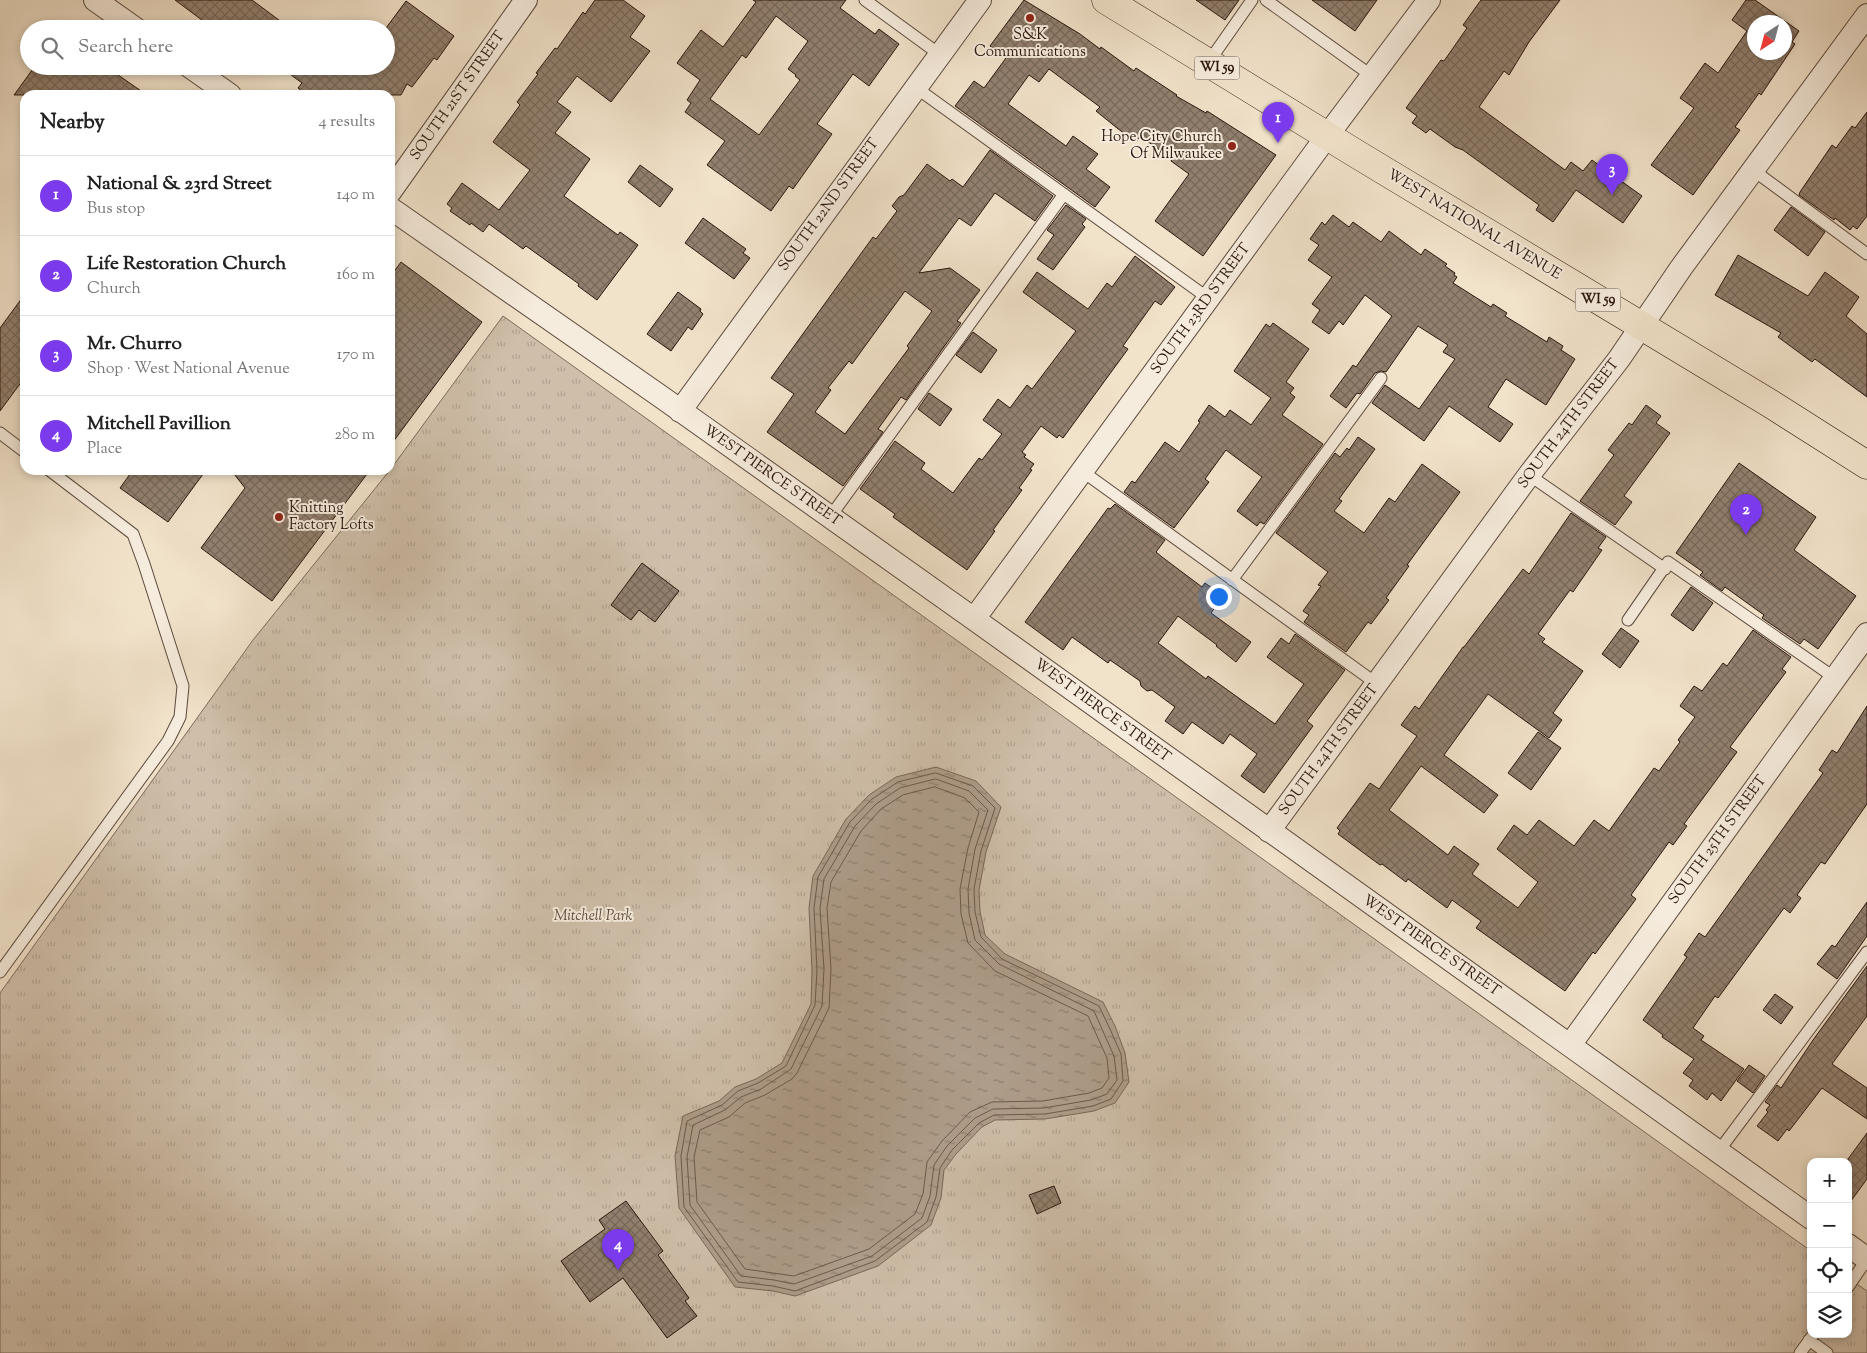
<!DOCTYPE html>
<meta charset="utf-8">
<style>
:root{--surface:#fff;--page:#f2f2f2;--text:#222;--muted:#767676;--line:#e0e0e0;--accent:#7c3aed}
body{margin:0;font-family:"Sorts Mill Goudy",serif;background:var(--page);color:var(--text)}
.controls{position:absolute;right:15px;bottom:15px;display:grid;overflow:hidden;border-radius:10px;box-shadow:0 2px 8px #0003}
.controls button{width:45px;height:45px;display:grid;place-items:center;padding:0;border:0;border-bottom:1px solid var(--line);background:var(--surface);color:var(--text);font:25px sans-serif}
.compass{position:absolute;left:1747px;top:15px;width:45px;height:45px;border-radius:50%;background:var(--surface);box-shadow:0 2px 8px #0003;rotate:216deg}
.you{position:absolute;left:1218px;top:596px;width:18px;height:18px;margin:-12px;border:4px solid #fff;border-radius:50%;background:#1a73e8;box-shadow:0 0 0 8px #1a73e833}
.badge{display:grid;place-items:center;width:32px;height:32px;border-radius:50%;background:var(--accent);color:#fff;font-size:16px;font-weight:700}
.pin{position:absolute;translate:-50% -41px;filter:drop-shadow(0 1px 2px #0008)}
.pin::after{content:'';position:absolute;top:26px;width:18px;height:15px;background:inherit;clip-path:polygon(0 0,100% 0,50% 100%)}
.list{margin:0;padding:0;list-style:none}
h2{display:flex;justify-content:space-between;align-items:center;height:65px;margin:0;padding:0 20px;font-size:21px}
h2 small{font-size:16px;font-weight:400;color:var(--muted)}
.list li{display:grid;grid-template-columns:32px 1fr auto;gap:15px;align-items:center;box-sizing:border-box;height:80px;padding:0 20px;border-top:1px solid var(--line)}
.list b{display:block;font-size:19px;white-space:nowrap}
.list p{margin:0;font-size:16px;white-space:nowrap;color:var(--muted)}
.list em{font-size:16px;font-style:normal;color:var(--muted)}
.icon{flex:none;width:28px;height:28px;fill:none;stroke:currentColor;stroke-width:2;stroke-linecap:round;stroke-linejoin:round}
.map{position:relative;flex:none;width:1867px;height:1353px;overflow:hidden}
.search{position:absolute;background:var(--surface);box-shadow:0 2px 8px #0003;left:20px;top:20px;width:375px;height:55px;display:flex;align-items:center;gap:12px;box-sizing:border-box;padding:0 18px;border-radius:28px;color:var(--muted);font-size:19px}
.panel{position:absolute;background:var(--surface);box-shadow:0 2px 8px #0003;left:20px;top:90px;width:375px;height:385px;border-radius:15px}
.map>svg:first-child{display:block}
</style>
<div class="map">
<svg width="1867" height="1353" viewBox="0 0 1867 1353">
<defs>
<pattern id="park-tufts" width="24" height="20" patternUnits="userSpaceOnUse" patternTransform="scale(1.25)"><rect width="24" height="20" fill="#cfbfaa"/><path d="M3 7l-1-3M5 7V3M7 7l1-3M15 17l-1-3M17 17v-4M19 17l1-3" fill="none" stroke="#b2a391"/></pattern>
<pattern id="water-ripples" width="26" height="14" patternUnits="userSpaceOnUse" patternTransform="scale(1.25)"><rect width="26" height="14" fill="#ae9d8a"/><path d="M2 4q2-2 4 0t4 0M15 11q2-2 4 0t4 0" fill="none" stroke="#8e7f6f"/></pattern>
<pattern id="building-cross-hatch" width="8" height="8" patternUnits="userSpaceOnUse" patternTransform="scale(1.25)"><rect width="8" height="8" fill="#92806f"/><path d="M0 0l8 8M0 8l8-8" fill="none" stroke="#77685a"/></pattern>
</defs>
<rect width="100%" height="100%" fill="#f1e2ca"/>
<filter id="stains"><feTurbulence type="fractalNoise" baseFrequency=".004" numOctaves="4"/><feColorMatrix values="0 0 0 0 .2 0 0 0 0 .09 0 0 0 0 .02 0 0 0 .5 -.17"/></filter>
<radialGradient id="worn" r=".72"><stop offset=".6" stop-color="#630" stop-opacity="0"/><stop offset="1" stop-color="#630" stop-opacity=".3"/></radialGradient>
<path fill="url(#park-tufts)" stroke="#7d6a5c" d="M 503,316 L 1811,1251 L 1811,1334 L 1848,1334 L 1848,1278 L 1867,1291 L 1867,1353 L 0,1353 L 0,993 L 253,640 L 390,470 Z"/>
<path fill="url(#water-ripples)" stroke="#7a6758" d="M 936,767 L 976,781 L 1001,807 L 986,852 L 979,890 L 980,911 L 985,935 L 1005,954 L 1103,1002 L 1115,1026 L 1125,1053 L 1129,1082 L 1115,1103 L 1094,1111 L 1045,1119 L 995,1120 L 982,1127 L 956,1154 L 944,1170 L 941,1198 L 931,1225 L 878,1266 L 795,1296 L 773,1291 L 735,1287 L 679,1208 L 675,1156 L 683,1116 L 719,1101 L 735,1087 L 756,1079 L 782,1063 L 811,1004 L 812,970 L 809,908 L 813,876 L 846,819 L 869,795 L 896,777 Z"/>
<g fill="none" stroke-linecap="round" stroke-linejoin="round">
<path stroke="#6c5a4c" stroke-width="1" d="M 936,773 L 973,786 L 995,808 L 981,851 L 974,889 L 975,912 L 981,937 L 1002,959 L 1099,1006 L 1110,1029 L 1121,1054 L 1123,1081 L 1111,1099 L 1093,1106 L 1045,1114 L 994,1115 L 979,1123 L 952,1150 L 940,1168 L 936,1197 L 927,1222 L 875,1261 L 795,1291 L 773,1286 L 738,1282 L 684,1207 L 681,1156 L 687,1121 L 722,1105 L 738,1091 L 758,1083 L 786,1066 L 815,1005 L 817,970 L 814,908 L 818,877 L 850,822 L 872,799 L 898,782 Z
M 936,779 L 969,791 L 988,810 L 975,849 L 968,889 L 969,913 L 975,940 L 999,964 L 1094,1011 L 1114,1056 L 1117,1080 L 1107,1094 L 1091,1100 L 1044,1108 L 993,1109 L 975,1118 L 947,1146 L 934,1165 L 930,1196 L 922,1218 L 872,1256 L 794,1284 L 774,1280 L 741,1276 L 690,1205 L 687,1157 L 693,1125 L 725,1110 L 741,1097 L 761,1089 L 791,1069 L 822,1006 L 824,969 L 820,908 L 824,879 L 855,826 L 876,804 L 900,788 Z
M 935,787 L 965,798 L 979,812 L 968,848 L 960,889 L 961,914 L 968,943 L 995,971 L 1088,1016 L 1107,1058 L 1109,1078 L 1102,1088 L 1089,1093 L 1043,1101 L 992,1102 L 970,1112 L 942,1141 L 927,1162 L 923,1194 L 915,1214 L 869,1249 L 794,1276 L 745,1269 L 697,1202 L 694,1157 L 700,1130 L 729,1117 L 745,1103 L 765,1095 L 792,1079 L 797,1073 L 829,1008 L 831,969 L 827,908 L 831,882 L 861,831 L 881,809 L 903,795 Z"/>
</g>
<path fill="url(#building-cross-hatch)" stroke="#2b160d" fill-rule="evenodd" d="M 175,0 L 252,0 L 291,29 L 214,29 Z
M 595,0 L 623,0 L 645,16 L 630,37 L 650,51 L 611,102 L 577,76 L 557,102 L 571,112 L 555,133 L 590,159 L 564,196 L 618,235 L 620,232 L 638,245 L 597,300 L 578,286 L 579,284 L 526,246 L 523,249 L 489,224 L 483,232 L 471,223 L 470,225 L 450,211 L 452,208 L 447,204 L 462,183 L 499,210 L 530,170 L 493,142 L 520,105 L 517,102 L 538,74 L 536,73 L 555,48 L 557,49 L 583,12 L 585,14 Z
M 753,0 L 846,0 L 840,8 L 875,34 L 879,29 L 899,44 L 869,86 L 853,74 L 817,124 L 832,134 L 793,189 L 789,186 L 771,211 L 707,165 L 725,141 L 685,112 L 691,103 L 687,100 L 700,80 L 677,63 L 701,30 L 723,47 L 756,2 ZM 776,16 L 808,41 L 788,69 L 796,75 L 795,76 L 800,80 L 759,135 L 710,99 L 742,55 L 746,58 Z
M 1024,0 L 1080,34 L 1100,49 L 1101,47 L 1134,71 L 1136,68 L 1177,95 L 1176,96 L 1206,113 L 1207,111 L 1276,155 L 1203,256 L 1155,221 L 1189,174 L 1171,161 L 1172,159 L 1140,136 L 1136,142 L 1117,128 L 1096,111 L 1100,107 L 1049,69 L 1039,82 L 1029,75 L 1008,104 L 1066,146 L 1073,136 L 1098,154 L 1086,169 L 1110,187 L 1095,207 L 955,106 L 974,81 L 984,88 L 1006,58 L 990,46 Z
M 1196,0 L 1239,0 L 1225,20 Z
M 1312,0 L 1377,0 L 1355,31 Z
M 1481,0 L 1560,0 L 1529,42 L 1509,75 L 1504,71 L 1479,107 L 1565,170 L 1571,162 L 1583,171 L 1592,160 L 1642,196 L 1623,223 L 1576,190 L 1553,222 L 1536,210 L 1539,205 L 1463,150 L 1455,147 L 1430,129 L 1426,133 L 1412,123 L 1417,116 L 1406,108 L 1441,60 L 1444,61 L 1467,28 L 1463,25 Z
M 1746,0 L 1755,0 L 1799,31 L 1792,42 L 1795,44 L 1761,95 L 1759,93 L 1735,127 L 1740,130 L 1693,195 L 1651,165 L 1694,108 L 1680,98 L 1705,63 L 1718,73 L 1747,31 L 1732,20 ZM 1754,22 L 1784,22 L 1784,52 L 1754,52 Z
M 406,1 L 454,36 L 437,60 L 434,58 L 412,87 L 407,84 L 401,95 L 307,95 L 298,88 L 302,83 L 279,66 L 386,66 L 386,28 Z
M 35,66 L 105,66 L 147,95 L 14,95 Z
M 1867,112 L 1867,216 L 1857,229 L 1853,226 L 1850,230 L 1835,218 L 1834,220 L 1799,195 L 1800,192 L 1832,145 L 1836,148 L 1852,126 L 1855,128 Z
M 990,150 L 1053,196 L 1035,221 L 995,193 L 971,226 L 959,218 L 919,273 L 950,268 L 980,290 L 957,321 L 961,323 L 906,400 L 901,397 L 878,429 L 883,432 L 843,486 L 767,432 L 794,394 L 771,378 L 873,237 L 876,239 L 897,211 L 892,206 L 899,197 L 904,195 L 927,164 L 950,181 L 952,179 L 963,187 ZM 905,291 L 932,311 L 907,346 L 909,348 L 845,434 L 815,412 L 831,390 L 828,388 L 849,361 L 852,364 Z
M 640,165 L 673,189 L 660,207 L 628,182 Z
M 1066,205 L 1086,219 L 1082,224 L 1085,227 L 1053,270 L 1037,259 L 1054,235 L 1047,230 Z
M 1791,207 L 1825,232 L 1808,256 L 1774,230 Z
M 1333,215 L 1349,227 L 1353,222 L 1381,242 L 1389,231 L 1421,255 L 1425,249 L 1447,264 L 1445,266 L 1455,273 L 1454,275 L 1457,277 L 1453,283 L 1491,307 L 1493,304 L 1507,313 L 1505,316 L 1547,342 L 1549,337 L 1563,346 L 1561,350 L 1575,359 L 1546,405 L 1506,379 L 1488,407 L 1513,424 L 1500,442 L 1449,406 L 1424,441 L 1372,403 L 1385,385 L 1419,409 L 1455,359 L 1443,352 L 1448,345 L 1418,326 L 1386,372 L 1381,371 L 1375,373 L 1360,394 L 1357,393 L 1346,408 L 1330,396 L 1353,365 L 1356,367 L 1392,316 L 1365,295 L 1343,325 L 1339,321 L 1329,334 L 1312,322 L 1320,310 L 1312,304 L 1332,277 L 1308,260 L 1319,245 L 1310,239 L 1322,222 L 1325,225 Z
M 703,218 L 746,249 L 743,253 L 750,258 L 734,279 L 685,243 Z
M 1738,255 L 1808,296 L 1825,272 L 1859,297 L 1846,316 L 1867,334 L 1867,397 L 1815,359 L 1812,362 L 1778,337 L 1781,333 L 1715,295 Z
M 1135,256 L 1175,287 L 1161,305 L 1155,301 L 1123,346 L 1128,349 L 1063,438 L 1059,435 L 1057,438 L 1041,426 L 1022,452 L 1026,455 L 1024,457 L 1034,464 L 1030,469 L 1032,470 L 1019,488 L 1022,490 L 993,530 L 995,531 L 967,570 L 893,517 L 895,514 L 860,489 L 895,441 L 925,463 L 921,469 L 953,493 L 979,458 L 982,460 L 1002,434 L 983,420 L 998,399 L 1010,408 L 1027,385 L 1032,389 L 1076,331 L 1023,292 L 1037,272 L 1088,309 L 1107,283 L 1112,287 Z
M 401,262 L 482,322 L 390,446 L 390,277 Z
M 678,292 L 701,309 L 700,311 L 703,314 L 692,330 L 688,327 L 671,351 L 647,334 Z
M 25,294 L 25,377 L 0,411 L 0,328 Z
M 1273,323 L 1309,349 L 1286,382 L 1294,388 L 1290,393 L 1295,397 L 1282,415 L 1323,444 L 1264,524 L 1260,522 L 1257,526 L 1237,511 L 1262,477 L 1226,450 L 1205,479 L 1209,482 L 1174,528 L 1124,492 L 1132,481 L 1135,483 L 1165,442 L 1179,452 L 1200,422 L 1198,421 L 1209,405 L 1225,417 L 1230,410 L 1251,425 L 1271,398 L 1234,371 L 1266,324 L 1270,327 Z
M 973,332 L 997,350 L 981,373 L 956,355 Z
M 929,393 L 952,409 L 940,426 L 918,409 Z
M 1646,405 L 1661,416 L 1656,423 L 1670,433 L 1624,496 L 1632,502 L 1615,525 L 1580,501 L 1614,455 L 1608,450 L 1629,423 L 1632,425 Z
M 1358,437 L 1375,449 L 1339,499 L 1342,501 L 1334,511 L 1364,533 L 1389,498 L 1395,502 L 1422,464 L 1460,492 L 1407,565 L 1409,566 L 1386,598 L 1389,600 L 1371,624 L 1368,622 L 1346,652 L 1304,622 L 1309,615 L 1303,611 L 1321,586 L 1318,585 L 1328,572 L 1276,533 L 1335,453 L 1340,457 L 1347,448 L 1349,450 Z
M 1739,463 L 1816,517 L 1794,550 L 1856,596 L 1818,649 L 1804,639 L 1800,644 L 1762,618 L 1764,615 L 1725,587 L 1722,591 L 1700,575 L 1703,572 L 1676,553 Z
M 133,470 L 206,470 L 168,522 L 120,488 Z
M 231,470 L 370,470 L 272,601 L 201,548 L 245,488 Z
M 1115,504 L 1165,540 L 1156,552 L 1162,557 L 1202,587 L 1205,583 L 1223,596 L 1211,613 L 1251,642 L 1236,662 L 1216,646 L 1217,645 L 1178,616 L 1158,643 L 1206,679 L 1208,676 L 1275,724 L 1304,684 L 1267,657 L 1281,638 L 1289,644 L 1295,634 L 1345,670 L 1307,721 L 1313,726 L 1264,793 L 1241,776 L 1257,754 L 1230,734 L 1223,744 L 1192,722 L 1183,734 L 1165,721 L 1175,707 L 1152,690 L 1147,691 L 1141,686 L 1140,681 L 1110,660 L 1108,663 L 1072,637 L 1063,650 L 1025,622 L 1108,508 L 1110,509 Z
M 1571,513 L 1606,537 L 1598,548 L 1602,550 L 1573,592 L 1570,590 L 1538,634 L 1545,639 L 1542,642 L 1583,671 L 1553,713 L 1562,720 L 1549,738 L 1488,694 L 1444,755 L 1498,795 L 1484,813 L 1421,766 L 1389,810 L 1448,855 L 1454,846 L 1479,864 L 1472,874 L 1518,908 L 1538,882 L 1497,849 L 1514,825 L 1527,835 L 1539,820 L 1574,846 L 1594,820 L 1609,831 L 1654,768 L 1659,771 L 1680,742 L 1678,740 L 1695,717 L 1680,706 L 1694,686 L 1702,691 L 1723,663 L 1727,666 L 1753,630 L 1791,657 L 1782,669 L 1786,672 L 1730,747 L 1737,752 L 1684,824 L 1687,826 L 1673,845 L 1669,842 L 1631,895 L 1636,899 L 1595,954 L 1593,952 L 1565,991 L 1476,928 L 1481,921 L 1452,900 L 1447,908 L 1408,879 L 1406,882 L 1382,864 L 1380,865 L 1338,834 L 1340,831 L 1337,828 L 1370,783 L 1379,789 L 1417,736 L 1401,725 L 1415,706 L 1419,709 L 1463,647 L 1464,647 L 1523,569 L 1529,574 Z
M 642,563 L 679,591 L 655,622 L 639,610 L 631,620 L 611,605 Z
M 1691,587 L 1713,603 L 1693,631 L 1671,615 Z
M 1621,628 L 1639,641 L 1620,668 L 1602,654 Z
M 1867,706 L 1867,804 L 1825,864 L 1821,862 L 1797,895 L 1801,898 L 1790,913 L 1784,908 L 1718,998 L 1715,996 L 1693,1028 L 1704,1036 L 1701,1040 L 1744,1069 L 1721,1101 L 1712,1093 L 1707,1100 L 1689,1086 L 1693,1080 L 1683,1073 L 1694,1059 L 1662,1037 L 1663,1035 L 1643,1020 L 1687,957 L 1684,955 L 1699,933 L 1705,937 L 1823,773 L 1819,770 L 1832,750 L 1837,753 Z
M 1538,732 L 1561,748 L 1531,790 L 1508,773 Z
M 1867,902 L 1867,936 L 1837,979 L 1817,964 L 1832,945 L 1835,947 Z
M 1867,966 L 1867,1016 L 1832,1064 L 1867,1088 L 1867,1119 L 1822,1088 L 1789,1131 L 1787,1129 L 1778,1141 L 1757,1126 L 1768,1112 L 1766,1110 L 1770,1105 L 1765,1102 L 1777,1085 L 1781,1088 L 1813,1040 Z
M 1775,994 L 1793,1007 L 1781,1024 L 1763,1010 Z
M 1749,1065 L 1765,1076 L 1753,1093 L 1737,1081 Z
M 1867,1133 L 1867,1179 L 1848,1205 L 1848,1159 Z
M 1054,1186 L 1061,1203 L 1037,1214 L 1029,1195 Z
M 626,1201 L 663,1251 L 658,1255 L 689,1298 L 685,1301 L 697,1316 L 667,1338 L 623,1278 L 590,1302 L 561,1261 L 605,1229 L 599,1220 Z"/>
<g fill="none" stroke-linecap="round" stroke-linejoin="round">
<g stroke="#5c493c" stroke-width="13">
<path id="service" d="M 865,0 L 939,54
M 1266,0 L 1372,76
M 1208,63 L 1252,0
M 915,87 L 1208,298
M 1753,170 L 1867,254
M 0,433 L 25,452
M 1082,471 L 1377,684
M 1529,475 L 1665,569
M 830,517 L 1064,194
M 1232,580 L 1381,378
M 1628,620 L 1668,562 L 1835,678
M 0,972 L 168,741 L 180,717 L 183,686 L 144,564 L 133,534 L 49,470
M 1718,1152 L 1867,952
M 1848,1287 L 1867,1259
M 1809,1340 L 1827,1353
M 1800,1353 L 1814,1334"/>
</g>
<g stroke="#5c493c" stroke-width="24">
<path id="minor" d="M 95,0 L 136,29
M 189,66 L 230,95
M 390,192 L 526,0
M 390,208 L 660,396 L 974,619 L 1811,1218
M 680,411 L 980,0
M 974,619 L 1327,136 L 1429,0
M 1269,831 L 1529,475 L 1619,359 L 1681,268 L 1867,15
M 1570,1045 L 1867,634
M 1848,1245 L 1867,1259"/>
</g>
<g stroke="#2b160d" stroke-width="29">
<path id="primary" d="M 1106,0 L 1355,153 L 1771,404 L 1867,465"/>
</g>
<use href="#service" stroke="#f6ecdd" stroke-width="11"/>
<use href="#minor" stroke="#f6ecdd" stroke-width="22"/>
<use href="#primary" stroke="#f1e2ca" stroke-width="28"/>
</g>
<g fill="#8f2418" stroke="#f6ecdd" stroke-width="2">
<circle cx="1030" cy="18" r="5"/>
<circle cx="1232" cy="146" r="5"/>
<circle cx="279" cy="517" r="5"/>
</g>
<g text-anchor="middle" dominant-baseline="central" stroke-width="4" stroke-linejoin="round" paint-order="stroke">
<g fill="#f6ecdd" stroke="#68564b" stroke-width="1">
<rect x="1194.5" y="56.5" width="45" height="23" rx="4"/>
<rect x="1575.5" y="288.5" width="45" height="23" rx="4"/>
</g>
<g font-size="14" font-weight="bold" fill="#2b160d">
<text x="1217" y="68">WI 59</text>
<text x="1598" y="300">WI 59</text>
</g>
<g font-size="15" fill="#2b160d" stroke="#f6ecdd">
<text x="1030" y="35">S&amp;K<tspan x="1030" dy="17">Communications</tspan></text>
<text x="1222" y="137" text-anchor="end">Hope City Church<tspan x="1222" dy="17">Of Milwaukee</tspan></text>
<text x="289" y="508" text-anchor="start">Knitting<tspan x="289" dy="17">Factory Lofts</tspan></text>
</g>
<g font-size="15" fill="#2b160d" stroke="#f6ecdd">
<text transform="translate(458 96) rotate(-55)">SOUTH 21ST STREET</text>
<text transform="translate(829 205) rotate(-54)">SOUTH 22ND STREET</text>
<text transform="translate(1474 225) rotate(31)">WEST NATIONAL AVENUE</text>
<text transform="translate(1201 309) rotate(-54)">SOUTH 23RD STREET</text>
<text transform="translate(1569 424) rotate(-53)">SOUTH 24TH STREET</text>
<text transform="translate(772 476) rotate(35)">WEST PIERCE STREET</text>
<text transform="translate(1102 711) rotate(36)">WEST PIERCE STREET</text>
<text transform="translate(1329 750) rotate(-54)">SOUTH 24TH STREET</text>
<text transform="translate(1718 840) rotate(-54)">SOUTH 25TH STREET</text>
<text transform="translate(1431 946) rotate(35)">WEST PIERCE STREET</text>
</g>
<g font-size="15" font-style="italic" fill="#5c493c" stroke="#f6ecdd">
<text x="593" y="916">Mitchell Park</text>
</g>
</g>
<rect width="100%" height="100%" filter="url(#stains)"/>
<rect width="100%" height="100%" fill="url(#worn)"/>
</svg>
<div class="controls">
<button>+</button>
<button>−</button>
<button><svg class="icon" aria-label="locate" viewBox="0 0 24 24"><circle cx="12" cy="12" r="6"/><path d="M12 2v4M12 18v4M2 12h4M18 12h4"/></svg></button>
<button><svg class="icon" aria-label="layers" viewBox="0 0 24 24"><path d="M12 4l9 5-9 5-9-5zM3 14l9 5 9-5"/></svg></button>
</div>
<svg class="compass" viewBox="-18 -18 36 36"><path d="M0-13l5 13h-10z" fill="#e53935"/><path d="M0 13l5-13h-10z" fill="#767676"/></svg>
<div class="you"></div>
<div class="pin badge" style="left:1278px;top:143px">1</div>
<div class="pin badge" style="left:1746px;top:535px">2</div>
<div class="pin badge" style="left:1612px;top:195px">3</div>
<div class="pin badge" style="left:618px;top:1270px">4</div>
<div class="search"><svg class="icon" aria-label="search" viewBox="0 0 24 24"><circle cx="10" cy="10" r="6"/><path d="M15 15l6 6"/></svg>Search here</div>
<section class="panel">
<h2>Nearby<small>4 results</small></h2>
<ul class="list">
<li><span class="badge">1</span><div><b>National &amp; 23rd Street</b><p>Bus stop</p></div><em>140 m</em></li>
<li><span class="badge">2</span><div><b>Life Restoration Church</b><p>Church</p></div><em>160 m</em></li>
<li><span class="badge">3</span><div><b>Mr. Churro</b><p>Shop · West National Avenue</p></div><em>170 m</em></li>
<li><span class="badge">4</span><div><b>Mitchell Pavillion</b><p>Place</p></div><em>280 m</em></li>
</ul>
</section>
</div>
